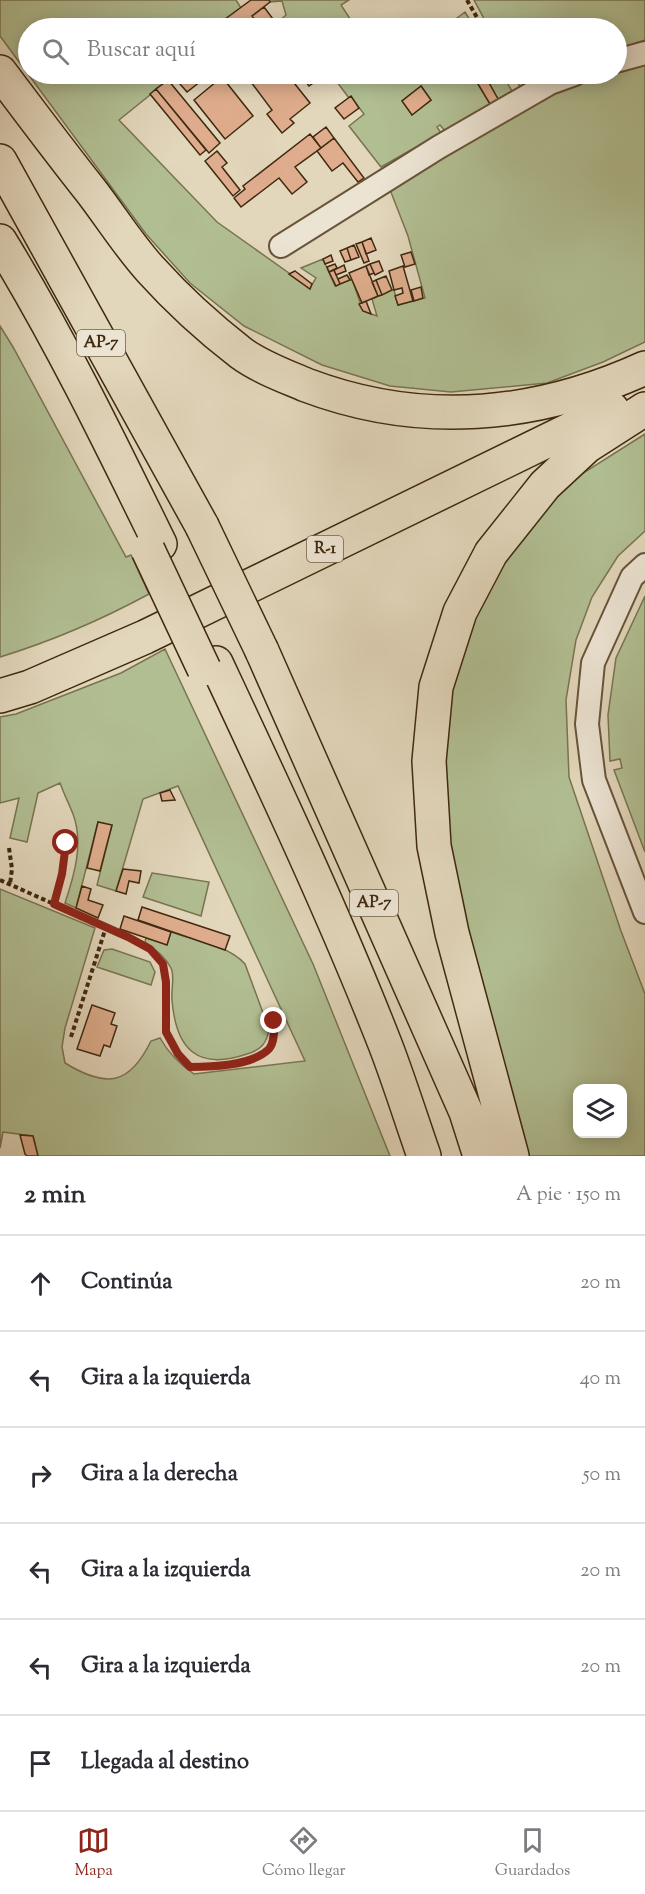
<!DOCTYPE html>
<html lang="es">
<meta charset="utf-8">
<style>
:root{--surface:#fff;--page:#f7f7f7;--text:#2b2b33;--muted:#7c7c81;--line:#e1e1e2;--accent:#8f2418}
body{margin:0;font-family:"Sorts Mill Goudy",serif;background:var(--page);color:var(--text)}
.controls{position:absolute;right:18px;bottom:18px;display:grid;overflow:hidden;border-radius:12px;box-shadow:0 3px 15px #0003}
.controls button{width:54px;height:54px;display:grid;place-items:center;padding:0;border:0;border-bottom:2px solid var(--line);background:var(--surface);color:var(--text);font:30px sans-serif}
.stop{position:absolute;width:18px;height:18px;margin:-14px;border:4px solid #8f2418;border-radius:50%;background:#fff}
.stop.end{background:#8f2418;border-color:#fff;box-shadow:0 2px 6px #0008}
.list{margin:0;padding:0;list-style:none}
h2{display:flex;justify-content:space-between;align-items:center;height:78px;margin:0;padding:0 24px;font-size:26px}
h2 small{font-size:20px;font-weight:400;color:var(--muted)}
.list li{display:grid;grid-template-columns:39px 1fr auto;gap:18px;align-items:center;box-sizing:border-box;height:96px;padding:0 24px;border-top:2px solid var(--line)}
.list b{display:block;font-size:22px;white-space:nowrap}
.list em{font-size:20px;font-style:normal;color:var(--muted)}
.icon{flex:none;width:33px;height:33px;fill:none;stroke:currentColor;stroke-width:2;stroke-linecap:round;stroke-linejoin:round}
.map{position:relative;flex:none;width:645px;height:1156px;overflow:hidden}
.search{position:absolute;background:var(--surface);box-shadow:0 3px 15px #0003;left:18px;right:18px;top:18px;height:66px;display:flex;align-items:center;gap:15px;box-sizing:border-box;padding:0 21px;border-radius:33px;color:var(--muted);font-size:22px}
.sheet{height:654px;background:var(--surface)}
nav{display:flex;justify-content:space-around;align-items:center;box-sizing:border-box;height:84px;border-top:2px solid var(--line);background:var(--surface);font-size:16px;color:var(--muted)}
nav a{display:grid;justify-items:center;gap:3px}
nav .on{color:var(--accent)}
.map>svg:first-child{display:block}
</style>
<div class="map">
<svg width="645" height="1156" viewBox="0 0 645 1156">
<rect width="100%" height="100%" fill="#e2d6bb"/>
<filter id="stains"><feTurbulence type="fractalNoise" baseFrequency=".00333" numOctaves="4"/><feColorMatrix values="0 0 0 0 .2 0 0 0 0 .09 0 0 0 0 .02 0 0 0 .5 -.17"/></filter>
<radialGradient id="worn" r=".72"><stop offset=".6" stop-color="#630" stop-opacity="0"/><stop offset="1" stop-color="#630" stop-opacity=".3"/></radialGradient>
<path fill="#b1be92" stroke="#787450" stroke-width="1.5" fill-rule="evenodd" d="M 0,0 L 236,0 L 241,8 L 213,28 L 28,28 L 28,74 L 176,74 L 119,120 L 217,222 L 310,288 L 316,278 L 301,268 L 323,259 L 335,286 L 352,279 L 363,311 L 377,316 L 372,299 L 392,290 L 394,290 L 398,305 L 425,298 L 408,236 L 389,187 C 419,169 450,151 481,132 C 517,112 575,74 616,74 L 617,70 L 645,62 L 645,342 L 603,362 L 547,383 L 451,392 L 390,386 L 322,365 L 244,326 L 190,283 L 146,234 L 0,36 Z
M 269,0 L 349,0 L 341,5 L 356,28 L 284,28 L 279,21 L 286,15 L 282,1 L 270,2 Z
M 474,0 L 645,0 L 645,40 L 617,50 L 616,28 L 489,28 Z
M 465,12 L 475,28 L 442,28 L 445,27 Z
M 331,74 L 472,74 L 490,104 L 445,131 L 440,125 L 437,127 L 441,133 L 381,167 L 349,126 L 364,114 L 351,97 L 349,98 ZM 421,86 L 431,100 L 412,115 L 402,101 Z
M 484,74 L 502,74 L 512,91 L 498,99 Z
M 513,74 L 550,74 L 520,87 Z
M 0,326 L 13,347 L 126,557 L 131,555 L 149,594 C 101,620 52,641 0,657 Z
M 645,434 L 645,531 L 618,556 L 592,597 L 576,640 L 566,700 L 569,777 L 621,931 L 645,994 L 645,1156 L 522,1156 L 447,845 L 444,782 L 445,714 L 467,630 L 507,555 L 536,516 L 580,475 ZM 578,1088 L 622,1088 L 622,1134 L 578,1134 Z
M 645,596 L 645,852 L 614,770 L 622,768 L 620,759 L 610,761 L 608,715 L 616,658 Z
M 165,649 L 313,964 L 390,1156 L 38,1156 L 33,1136 L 3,1132 L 0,1148 L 0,889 L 95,928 L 65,1028 L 62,1047 L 65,1063 C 106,1088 129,1086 151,1041 L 160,1038 C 169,1054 179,1064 194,1074 L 305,1061 L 178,786 L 143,799 L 116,891 L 97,885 L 112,825 L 98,822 L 76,908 L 65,903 C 74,876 84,843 73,814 C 69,804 64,794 60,783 L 38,793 L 27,842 L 10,838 L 19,798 L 0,803 L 0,717 L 16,714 L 121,673 Z
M 152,873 L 209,882 L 201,916 L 143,897 Z
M 171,932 C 194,940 228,945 245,964 L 269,1029 C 267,1043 261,1050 247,1054 C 197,1071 176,1049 172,1000 C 171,990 175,976 171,968 C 165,956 155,950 145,942 L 146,938 L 167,944 Z
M 112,949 L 150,962 L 155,972 L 151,985 L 97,967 L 104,950 Z"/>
<path fill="#dfad8d" stroke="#3f290f" stroke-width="1.5" d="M 251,0 L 269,0 L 270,2 L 252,16 L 261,28 L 213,28 Z
M 264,7 L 276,23 L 269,28 L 261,28 L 252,16 Z
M 176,74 L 210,74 L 187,92 L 173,76 Z
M 245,74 L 287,74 L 310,103 L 290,119 L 294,123 L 282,133 L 267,114 L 272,110 Z
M 300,74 L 326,74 L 309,86 Z
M 472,74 L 484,74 L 498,99 L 490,104 Z
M 222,77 L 253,116 L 225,139 L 194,100 Z
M 168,80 L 220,143 L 209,153 L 156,89 Z
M 421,86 L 431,100 L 412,115 L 402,101 Z
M 156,89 L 206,150 L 200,155 L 150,94 Z
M 351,96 L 359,108 L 344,119 L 335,108 Z
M 326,127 L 334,138 L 321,148 L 313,137 Z
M 310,134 L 321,148 L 295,167 L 307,182 L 292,194 L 279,178 L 241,207 L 234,198 L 245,189 L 243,186 Z
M 334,138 L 364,178 L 358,182 L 343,163 L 332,171 L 317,151 Z
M 217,151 L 227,163 L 222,167 L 240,190 L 233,196 L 205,161 Z
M 371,238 L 376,250 L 366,254 L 362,242 Z
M 362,242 L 369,261 L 364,263 L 356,244 Z
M 354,245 L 359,257 L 351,260 L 347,248 Z
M 347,248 L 351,260 L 345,262 L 340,251 Z
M 411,252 L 415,264 L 405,267 L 401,255 Z
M 331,255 L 333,261 L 325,264 L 323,259 Z
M 379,261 L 383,271 L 375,275 L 370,264 Z
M 335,264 L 337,268 L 329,272 L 327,267 Z
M 370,264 L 374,273 L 369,275 L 366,266 Z
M 344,265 L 346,271 L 336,275 L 334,270 Z
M 366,266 L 378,296 L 362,303 L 349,273 Z
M 403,266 L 413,301 L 398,305 L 395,296 L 403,293 L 402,288 L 394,290 L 389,271 Z
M 334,270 L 340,284 L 336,286 L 329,272 Z
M 295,271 L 312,284 L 310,289 L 289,274 Z
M 347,275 L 350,280 L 340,284 L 338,279 Z
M 386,276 L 392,290 L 382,295 L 376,280 Z
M 376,280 L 382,295 L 378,296 L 372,282 Z
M 421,287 L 423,298 L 414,301 L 411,290 Z
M 366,301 L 371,314 L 363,311 L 359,304 Z
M 170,790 L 175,800 L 162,801 L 160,793 Z
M 98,822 L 112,825 L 100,871 L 87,868 Z
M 123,869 L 141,871 L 139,883 L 129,881 L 126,894 L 116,891 Z
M 82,886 L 91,889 L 88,900 L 103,905 L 98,918 L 76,908 Z
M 142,907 L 230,936 L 225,950 L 138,920 Z
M 124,916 L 171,932 L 167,945 L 120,929 Z
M 92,1005 L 115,1013 L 111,1024 L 117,1026 L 110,1047 L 104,1045 L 100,1056 L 77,1049 Z
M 20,1135 L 33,1136 L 38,1156 L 27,1156 L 25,1154 Z"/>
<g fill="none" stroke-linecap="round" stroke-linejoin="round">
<g stroke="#68543a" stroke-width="26">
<path id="minor" d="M 616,61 L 645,53
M 281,246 L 439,147 L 550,83 L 575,74
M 645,565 L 632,577 L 593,663 L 587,724 L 594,780 L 645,912"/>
</g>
<g stroke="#3f290f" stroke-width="36">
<path id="highway" d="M 0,72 C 30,112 60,152 91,191 C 111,217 129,246 151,270 C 178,300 210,329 241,353 C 260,367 285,376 306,385 C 420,428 535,418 645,368
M 0,161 L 202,526
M 0,241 C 60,339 110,442 160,544
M 262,651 L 466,1112 L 480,1156
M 216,663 C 275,789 334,914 385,1044 C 399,1080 411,1119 424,1156
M 0,696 L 30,687 L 145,637 L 612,409
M 512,1156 L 452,933 L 434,846 L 429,761 L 436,687 L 460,612 L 491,553 L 545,485 L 587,446 L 645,409"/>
</g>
<path stroke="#3f290f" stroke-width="4" stroke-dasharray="4.5 3" stroke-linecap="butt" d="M 467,0 L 483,28
M 508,74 L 513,83
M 9,848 L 12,869 L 10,884
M 0,880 L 128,937 L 150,949 L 163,964 L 166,982 L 167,1032 L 178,1054 L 190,1067 C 212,1067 252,1066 269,1049 C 275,1042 274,1030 274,1021
M 54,904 L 62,874 L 66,843
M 71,1037 L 106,927"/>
<use href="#minor" stroke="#ece4d3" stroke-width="22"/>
<use href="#highway" stroke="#e2d6bb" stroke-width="33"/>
<g stroke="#3f290f" stroke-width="36" stroke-linecap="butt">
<path id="highway-bridge" d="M 202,526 L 262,651
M 148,550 L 204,669"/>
</g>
<use href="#highway-bridge" stroke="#e2d6bb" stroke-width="33"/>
</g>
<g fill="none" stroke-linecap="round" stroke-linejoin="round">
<path stroke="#8f2418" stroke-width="8" d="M 66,843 L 62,874 L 54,904 L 128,937 L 150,949 L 163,964 L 166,982 L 166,1032 L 178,1054 L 190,1067 C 212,1067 252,1066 269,1049 C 275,1042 274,1030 274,1021"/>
</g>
<g text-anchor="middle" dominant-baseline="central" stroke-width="5" stroke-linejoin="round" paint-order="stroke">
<g fill="#ece4d3" stroke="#73614a" stroke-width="1.5">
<rect x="77" y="330" width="48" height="26" rx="4.5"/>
<rect x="307" y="536" width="36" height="26" rx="4.5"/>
<rect x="350" y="890" width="48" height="26" rx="4.5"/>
</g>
<g font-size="16" font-weight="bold" fill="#3f290f">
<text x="101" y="343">AP-7</text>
<text x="325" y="549">R-1</text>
<text x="374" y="903">AP-7</text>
</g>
</g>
<rect width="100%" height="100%" filter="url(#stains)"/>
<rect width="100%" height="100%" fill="url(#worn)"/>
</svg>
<div class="controls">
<button><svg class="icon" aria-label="layers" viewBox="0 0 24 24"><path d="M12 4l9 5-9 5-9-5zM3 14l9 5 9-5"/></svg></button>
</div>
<div class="stop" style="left:66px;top:843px"></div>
<div class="stop end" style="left:274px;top:1021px"></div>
<div class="search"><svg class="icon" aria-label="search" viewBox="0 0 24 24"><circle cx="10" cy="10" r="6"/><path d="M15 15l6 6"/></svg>Buscar aquí</div>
</div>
<section class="sheet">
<h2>2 min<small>A pie · 150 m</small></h2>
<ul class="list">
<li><svg class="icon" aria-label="ahead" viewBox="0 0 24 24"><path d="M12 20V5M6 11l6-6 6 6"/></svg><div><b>Continúa</b></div><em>20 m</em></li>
<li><svg class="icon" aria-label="left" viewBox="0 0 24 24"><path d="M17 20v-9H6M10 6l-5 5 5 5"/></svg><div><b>Gira a la izquierda</b></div><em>40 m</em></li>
<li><svg class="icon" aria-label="right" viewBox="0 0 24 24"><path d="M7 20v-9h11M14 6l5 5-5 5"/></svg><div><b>Gira a la derecha</b></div><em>50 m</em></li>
<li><svg class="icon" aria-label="left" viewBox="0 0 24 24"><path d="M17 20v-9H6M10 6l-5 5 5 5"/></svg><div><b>Gira a la izquierda</b></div><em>20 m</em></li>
<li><svg class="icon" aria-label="left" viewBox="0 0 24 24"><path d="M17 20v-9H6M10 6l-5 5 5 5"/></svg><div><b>Gira a la izquierda</b></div><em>20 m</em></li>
<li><svg class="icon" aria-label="arrive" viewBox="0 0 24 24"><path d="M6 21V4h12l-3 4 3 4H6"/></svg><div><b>Llegada al destino</b></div></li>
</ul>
</section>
<nav>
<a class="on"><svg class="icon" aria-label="map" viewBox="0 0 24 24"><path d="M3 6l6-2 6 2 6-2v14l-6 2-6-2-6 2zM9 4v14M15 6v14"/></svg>Mapa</a>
<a><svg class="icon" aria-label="directions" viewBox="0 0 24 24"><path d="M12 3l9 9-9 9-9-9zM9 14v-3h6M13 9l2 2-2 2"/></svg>Cómo llegar</a>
<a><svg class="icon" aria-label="saved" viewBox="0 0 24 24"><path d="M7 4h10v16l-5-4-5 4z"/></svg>Guardados</a>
</nav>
